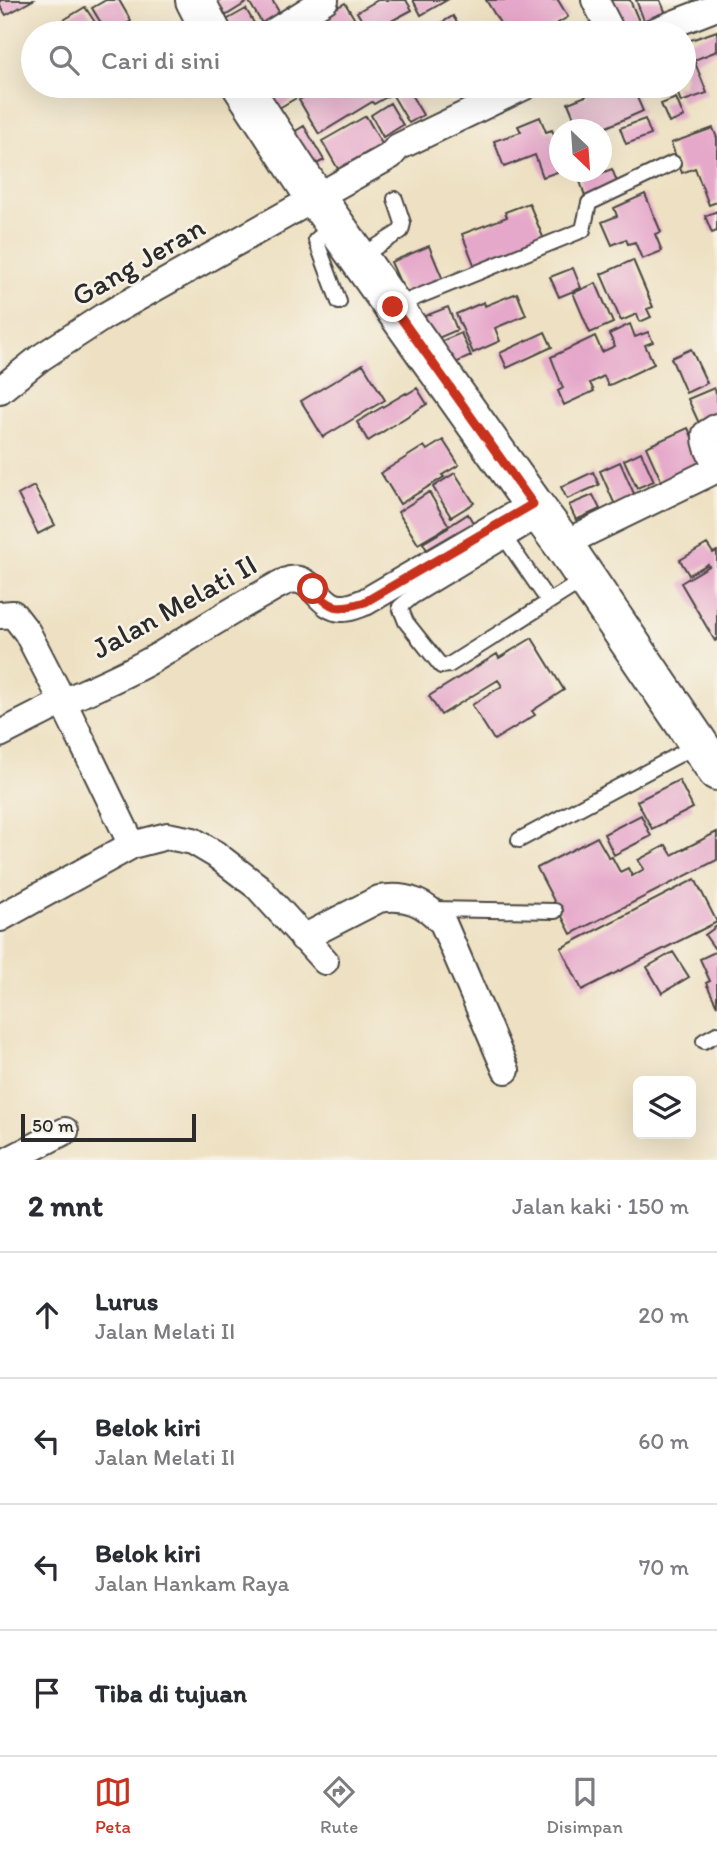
<!DOCTYPE html>
<html lang="id">
<meta charset="utf-8">
<style>
:root{--surface:#fff;--page:#f2f2f3;--text:#2b2b33;--muted:#7c7c81;--line:#e1e1e2;--accent:#c8321e}
body{margin:0;font-family:Itim,sans-serif;background:var(--page);color:var(--text)}
.controls{position:absolute;right:21px;bottom:21px;display:grid;overflow:hidden;border-radius:10px;box-shadow:0 7px 28px #0002}
.controls button{width:63px;height:63px;display:grid;place-items:center;padding:0;border:0;border-bottom:2px solid var(--line);background:var(--surface);color:var(--text);font:35px sans-serif}
.compass{position:absolute;left:549px;top:119px;width:63px;height:63px;border-radius:50%;background:var(--surface);box-shadow:0 7px 28px #0002;rotate:155deg}
.scale{position:absolute;left:21px;bottom:18px;width:175px;box-sizing:border-box;padding-left:7px;border:4px solid #2b2b2b;border-top:0;font-size:19px;line-height:24px;white-space:nowrap;color:#2b2b2b;-webkit-text-stroke:5px #f7f3e8;paint-order:stroke}
.stop{position:absolute;width:21px;height:21px;margin:-16px;border:5px solid #c8321e;border-radius:50%;background:#fff}
.stop.end{background:#c8321e;border-color:#fff;box-shadow:0 2px 7px #0008}
.list{margin:0;padding:0;list-style:none}
h2{display:flex;justify-content:space-between;align-items:center;height:91px;margin:0;padding:0 28px;font-size:30px}
h2 small{font-size:23px;font-weight:400;color:var(--muted)}
.list li{display:grid;grid-template-columns:46px 1fr auto;gap:21px;align-items:center;box-sizing:border-box;height:126px;padding:0 28px;border-top:2px solid var(--line)}
.list b{display:block;font-size:26px;white-space:nowrap}
.list p{margin:0;font-size:23px;white-space:nowrap;color:var(--muted)}
.list em{font-size:23px;font-style:normal;color:var(--muted)}
.icon{flex:none;width:38px;height:38px;fill:none;stroke:currentColor;stroke-width:2;stroke-linecap:round;stroke-linejoin:round}
.map{position:relative;flex:none;width:717px;height:1160px;overflow:hidden}
.search{position:absolute;background:var(--surface);box-shadow:0 7px 28px #0002;left:21px;right:21px;top:21px;height:77px;display:flex;align-items:center;gap:18px;box-sizing:border-box;padding:0 24px;border-radius:38px;color:var(--muted);font-size:26px}
.sheet{height:595px;background:var(--surface)}
nav{display:flex;justify-content:space-around;align-items:center;box-sizing:border-box;height:98px;border-top:2px solid var(--line);background:var(--surface);font-size:19px;color:var(--muted)}
nav a{display:grid;justify-items:center;gap:4px}
nav .on{color:var(--accent)}
.map>svg:first-child{display:block}
</style>
<div class="map">
<svg width="717" height="1160" viewBox="0 0 717 1160">
<rect width="100%" height="100%" fill="#f7f3e8"/>
<filter id="ink" filterUnits="userSpaceOnUse"><feTurbulence type="fractalNoise" baseFrequency=".0143" numOctaves="2"/><feDisplacementMap in="SourceGraphic" scale="14" xChannelSelector="R" yChannelSelector="G"/><feConvolveMatrix kernelMatrix="1 2 1 2 8 2 1 2 1" color-interpolation-filters="sRGB"/></filter>
<filter id="wash" filterUnits="userSpaceOnUse"><feTurbulence type="fractalNoise" baseFrequency=".00686" numOctaves="4" result="noise"/><feDisplacementMap in="SourceGraphic" scale="28" xChannelSelector="R" yChannelSelector="G"/><feGaussianBlur stdDeviation="1.57" result="paint"/><feColorMatrix in="noise" values="0 0 0 0 0 0 0 0 0 0 0 0 0 0 0 0 0 1.4 0 .05"/><feComposite in="paint" operator="in"/></filter>
<g filter="url(#wash)">
<rect width="100%" height="100%" fill="#eee1c3"/>
<g id="blocks">
<path fill="#e6a8ca" d="M 0,0 L 33,0 L 6,15 L 0,6 Z
M 106,0 L 119,0 L 131,21 L 111,33 L 107,33 L 92,8 Z
M 219,0 L 244,0 L 246,3 L 212,24 L 203,9 Z
M 248,0 L 272,0 L 282,17 L 265,28 Z
M 378,0 L 406,0 L 412,10 L 369,33 L 357,12 Z
M 413,0 L 447,0 L 421,15 Z
M 486,0 L 558,0 L 568,17 L 541,33 L 506,33 Z
M 604,0 L 630,0 L 641,26 L 625,33 Z
M 636,0 L 660,0 L 669,20 L 647,28 Z
M 345,3 L 363,33 L 293,33 Z
M 85,7 L 102,33 L 70,33 L 62,21 Z
M 246,9 L 258,30 L 252,33 L 227,33 L 221,23 Z
M 453,16 L 463,33 L 430,33 L 428,31 Z
M 717,31 L 717,51 L 694,60 L 707,93 L 681,102 L 675,86 L 684,86 L 684,40 L 687,39 L 688,41 Z
M 127,86 L 143,86 L 131,92 Z
M 257,86 L 317,86 L 272,112 Z
M 324,86 L 406,86 L 423,115 L 409,123 L 392,94 L 374,104 L 372,102 L 319,134 L 299,100 Z
M 596,86 L 632,86 L 643,111 L 600,130 L 579,130 L 568,103 L 586,96 L 584,91 Z
M 676,98 L 684,117 L 669,123 L 661,104 Z
M 390,103 L 403,125 L 383,137 L 371,115 Z
M 366,116 L 382,144 L 338,169 L 322,141 Z
M 540,117 L 546,132 L 552,130 L 560,150 L 560,171 L 543,177 L 535,155 L 504,167 L 494,141 L 521,132 L 518,126 Z
M 645,119 L 651,135 L 626,144 L 620,128 Z
M 304,126 L 324,160 L 300,173 L 281,140 Z
M 713,128 L 717,138 L 717,202 L 709,205 L 695,168 L 682,173 L 671,143 Z
M 612,169 L 619,187 L 586,199 L 580,181 Z
M 645,194 L 661,232 L 655,234 L 662,251 L 642,259 L 635,242 L 628,244 L 626,239 L 612,245 L 602,222 L 617,216 L 614,208 Z
M 529,203 L 545,242 L 477,272 L 462,234 L 507,217 L 505,212 Z
M 717,211 L 717,231 L 712,233 L 705,216 Z
M 429,246 L 443,280 L 406,296 L 391,262 Z
M 633,260 L 653,307 L 647,309 L 651,317 L 640,322 L 637,314 L 621,321 L 601,274 Z
M 573,268 L 581,288 L 559,297 L 550,277 Z
M 596,283 L 613,323 L 590,333 L 573,293 Z
M 517,293 L 526,315 L 495,328 L 500,341 L 473,353 L 456,314 L 484,302 L 485,306 Z
M 448,307 L 457,330 L 422,345 L 412,321 Z
M 630,324 L 635,337 L 648,332 L 653,342 L 645,345 L 654,364 L 608,386 L 604,376 L 590,383 L 594,391 L 564,405 L 558,391 L 563,388 L 551,357 L 595,336 L 602,352 L 615,346 L 609,334 Z
M 545,332 L 552,347 L 507,368 L 500,353 Z
M 461,333 L 471,356 L 451,365 L 442,341 Z
M 691,349 L 707,383 L 686,393 L 671,358 Z
M 363,364 L 385,400 L 323,437 L 301,401 Z
M 417,388 L 427,404 L 368,441 L 357,422 L 406,393 L 407,394 Z
M 714,388 L 717,394 L 717,423 L 702,430 L 688,399 Z
M 688,428 L 706,468 L 664,487 L 646,447 Z
M 443,440 L 459,465 L 442,475 L 444,477 L 400,504 L 381,473 L 424,446 L 427,450 Z
M 641,452 L 654,481 L 637,488 L 624,460 Z
M 620,462 L 635,496 L 615,505 L 600,471 Z
M 593,472 L 599,485 L 567,499 L 561,487 Z
M 455,473 L 474,503 L 451,517 L 433,487 Z
M 34,486 L 55,525 L 38,534 L 18,495 Z
M 429,492 L 449,526 L 468,514 L 477,530 L 431,557 L 423,543 L 448,528 L 447,527 L 418,544 L 398,512 Z
M 593,495 L 600,509 L 576,520 L 569,505 Z
M 707,544 L 713,553 L 717,551 L 717,640 L 715,641 L 681,583 L 709,566 L 708,564 L 689,575 L 680,560 Z
M 532,638 L 564,690 L 532,711 L 535,715 L 494,740 L 472,705 L 502,686 L 498,680 L 441,715 L 429,696 L 497,654 L 499,658 Z
M 679,780 L 693,808 L 652,829 L 637,801 Z
M 641,815 L 651,836 L 614,855 L 604,834 Z
M 717,832 L 717,860 L 571,934 L 537,868 L 597,837 L 609,858 L 612,857 L 620,872 L 628,868 L 632,876 L 644,869 L 638,860 L 666,845 L 672,855 Z
M 695,879 L 717,922 L 582,990 L 561,948 Z
M 717,926 L 717,945 L 714,948 L 705,935 Z
M 717,951 L 717,1006 L 706,983 L 710,981 L 700,959 Z
M 673,952 L 689,977 L 662,993 L 647,967 Z"/>
</g>
</g>
<g filter="url(#ink)">
<use href="#blocks" fill-opacity="0" stroke="#484642" stroke-width="2"/>
<g fill="none" stroke-linecap="round" stroke-linejoin="round">
<g stroke="#484642" stroke-width="18">
<path id="service" d="M 334,225 L 316,240 L 339,302
M 360,257 L 401,231 L 403,223 L 395,199
M 395,306 L 583,230 L 589,203 L 673,163
M 543,518 L 412,597 L 400,607 L 406,622 L 441,666 L 449,665 L 585,579
M 507,541 L 549,602
M 519,840 L 697,745
M 431,909 L 555,911
M 704,1041 L 717,1034"/>
</g>
<g stroke="#484642" stroke-width="30">
<path id="minor" d="M 595,0 L 612,33
M 272,33 L 325,0
M 650,33 L 717,7
M 0,390 L 40,358 L 103,317 L 390,156 L 398,147 L 525,86
M 563,544 L 713,471 L 716,464 C 711,454 705,445 706,434 L 717,427
M 0,615 L 13,614 L 27,632 L 63,702 C 94,688 126,675 155,658 C 189,638 222,616 257,597 C 267,592 279,583 290,580 C 314,575 320,610 344,608 C 351,608 359,604 365,602 L 533,504
M 0,734 L 63,702 L 132,845
M 0,918 L 132,845 L 167,836 L 193,841 L 215,854 L 258,887 L 325,961
M 303,938 L 379,899 C 407,894 425,903 443,923 L 506,1070
M 9,1160 L 65,1131"/>
</g>
<g stroke="#484642" stroke-width="42">
<path id="primary" d="M 195,0 L 212,33
M 242,86 L 311,191 L 533,504 L 563,544 L 717,771"/>
</g>
<use href="#service" stroke="#fff" stroke-width="14"/>
<use href="#minor" stroke="#fff" stroke-width="26"/>
<use href="#primary" stroke="#fff" stroke-width="38"/>
</g>
</g>
<g fill="none" stroke-linecap="round" stroke-linejoin="round" filter="url(#ink)">
<path stroke="#c8321e" stroke-width="9" d="M 313,589 C 331,610 338,610 365,602 L 533,504 L 393,307"/>
</g>
<g text-anchor="middle" dominant-baseline="central" stroke-width="5" stroke-linejoin="round" paint-order="stroke">
<g font-size="30" fill="#2b2b2b" stroke="#f7f3e8">
<text transform="translate(138 261) rotate(-30)">Gang Jeran</text>
<text transform="translate(174 606) rotate(-29)">Jalan Melati II</text>
</g>
</g>
</svg>
<div class="controls">
<button><svg class="icon" aria-label="layers" viewBox="0 0 24 24"><path d="M12 4l9 5-9 5-9-5zM3 14l9 5 9-5"/></svg></button>
</div>
<svg class="compass" viewBox="-18 -18 36 36"><path d="M0-13l5 13h-10z" fill="#e53935"/><path d="M0 13l5-13h-10z" fill="#7c7c81"/></svg>
<div class="scale">50 m</div>
<div class="stop" style="left:313px;top:589px"></div>
<div class="stop end" style="left:393px;top:307px"></div>
<div class="search"><svg class="icon" aria-label="search" viewBox="0 0 24 24"><circle cx="10" cy="10" r="6"/><path d="M15 15l6 6"/></svg>Cari di sini</div>
</div>
<section class="sheet">
<h2>2 mnt<small>Jalan kaki · 150 m</small></h2>
<ul class="list">
<li><svg class="icon" aria-label="ahead" viewBox="0 0 24 24"><path d="M12 20V5M6 11l6-6 6 6"/></svg><div><b>Lurus</b><p>Jalan Melati II</p></div><em>20 m</em></li>
<li><svg class="icon" aria-label="left" viewBox="0 0 24 24"><path d="M17 20v-9H6M10 6l-5 5 5 5"/></svg><div><b>Belok kiri</b><p>Jalan Melati II</p></div><em>60 m</em></li>
<li><svg class="icon" aria-label="left" viewBox="0 0 24 24"><path d="M17 20v-9H6M10 6l-5 5 5 5"/></svg><div><b>Belok kiri</b><p>Jalan Hankam Raya</p></div><em>70 m</em></li>
<li><svg class="icon" aria-label="arrive" viewBox="0 0 24 24"><path d="M6 21V4h12l-3 4 3 4H6"/></svg><div><b>Tiba di tujuan</b></div></li>
</ul>
</section>
<nav>
<a class="on"><svg class="icon" aria-label="map" viewBox="0 0 24 24"><path d="M3 6l6-2 6 2 6-2v14l-6 2-6-2-6 2zM9 4v14M15 6v14"/></svg>Peta</a>
<a><svg class="icon" aria-label="directions" viewBox="0 0 24 24"><path d="M12 3l9 9-9 9-9-9zM9 14v-3h6M13 9l2 2-2 2"/></svg>Rute</a>
<a><svg class="icon" aria-label="saved" viewBox="0 0 24 24"><path d="M7 4h10v16l-5-4-5 4z"/></svg>Disimpan</a>
</nav>
